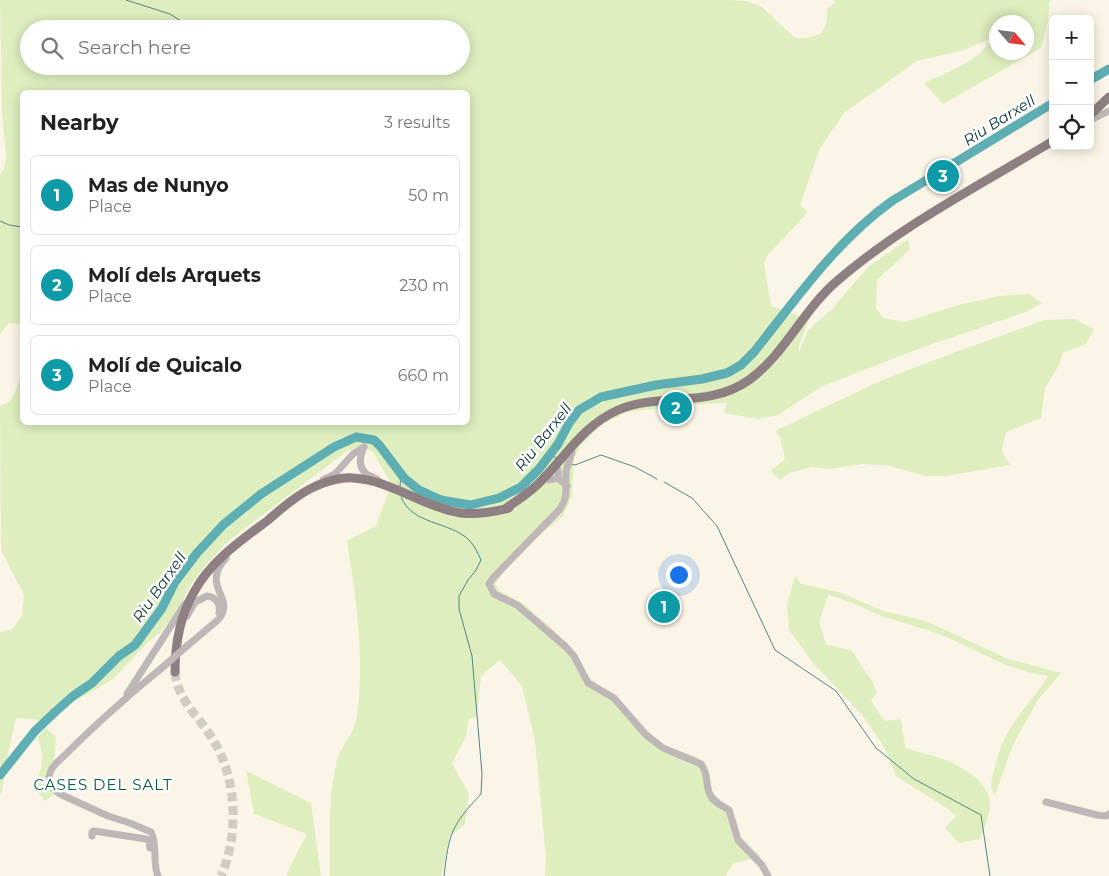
<!DOCTYPE html>
<meta charset="utf-8">
<style>
:root{--surface:#fff;--page:#f6f6f6;--text:#222;--muted:#767676;--line:#e0e0e0;--accent:#111827}
body{margin:0;font-family:Montserrat,sans-serif;background:var(--page);color:var(--text)}
.controls{position:absolute;right:15px;top:15px;display:grid;overflow:hidden;border-radius:8px;box-shadow:0 2px 12px #0003}
.controls button{width:45px;height:45px;display:grid;place-items:center;padding:0;border:0;border-bottom:1px solid var(--line);background:var(--surface);color:var(--text);font:25px sans-serif}
.compass{position:absolute;left:989px;top:15px;width:45px;height:45px;border-radius:50%;background:var(--surface);box-shadow:0 2px 12px #0003;rotate:118deg}
.you{position:absolute;left:678px;top:574px;width:18px;height:18px;margin:-12px;border:4px solid #fff;border-radius:50%;background:#1a73e8;box-shadow:0 0 0 8px #1a73e833}
.badge{display:grid;place-items:center;width:32px;height:32px;border-radius:50%;background:var(--accent);color:#fff;font-size:16px;font-weight:700}
.pin{position:absolute;translate:-50% -50%;border:2px solid #fff;box-shadow:0 1px 5px #0006}
.list{margin:0;padding:0;list-style:none}
h2{display:flex;justify-content:space-between;align-items:center;height:65px;margin:0;padding:0 20px;font-size:21px}
h2 small{font-size:16px;font-weight:400;color:var(--muted)}
.list li{display:grid;grid-template-columns:32px 1fr auto;gap:15px;align-items:center;box-sizing:border-box;height:80px;margin:0 10px 10px;padding:0 10px;border:1px solid var(--line);border-radius:8px}
.list b{display:block;font-size:19px;white-space:nowrap}
.list p{margin:0;font-size:16px;white-space:nowrap;color:var(--muted)}
.list em{font-size:16px;font-style:normal;color:var(--muted)}
.icon{flex:none;width:28px;height:28px;fill:none;stroke:currentColor;stroke-width:2;stroke-linecap:round;stroke-linejoin:round}
.map{position:relative;flex:none;width:1109px;height:876px;overflow:hidden}
.search{position:absolute;background:var(--surface);box-shadow:0 2px 12px #0003;left:20px;top:20px;width:450px;height:55px;display:flex;align-items:center;gap:12px;box-sizing:border-box;padding:0 18px;border-radius:28px;color:var(--muted);font-size:19px}
.panel{position:absolute;background:var(--surface);box-shadow:0 2px 12px #0003;left:20px;top:90px;width:450px;height:335px;border-radius:8px}
.map>svg:first-child{display:block}
</style>
<div class="map">
<svg width="1109" height="876" viewBox="0 0 1109 876">
<rect width="100%" height="100%" fill="#fbf5e7"/>
<path fill="#deeebe" fill-rule="evenodd" d="M 0,0 L 726,0 L 747,1 L 762,7 L 795,38 C 805,39 813,37 822,33 L 827,20 L 827,9 L 835,2 L 834,0 L 1051,0 L 1049,3 L 1048,20 L 1041,48 L 943,104 L 924,83 C 943,74 984,59 990,39 L 964,50 L 917,61 L 844,113 L 820,148 L 800,205 L 808,212 L 767,256 L 764,263 L 771,306 L 809,319 L 799,346 L 799,352 L 808,330 L 833,308 L 868,267 L 908,239 L 910,249 L 877,280 L 876,308 L 883,318 L 905,322 L 958,305 L 1000,296 L 1029,294 L 1042,303 L 1026,312 L 918,349 L 821,387 L 778,415 L 758,419 L 724,413 L 727,403 L 689,405 L 627,412 L 602,424 L 581,445 L 574,458 L 572,496 L 563,516 L 531,542 L 504,571 L 495,584 L 500,591 L 524,604 L 558,634 L 581,661 L 586,675 L 597,684 L 614,694 L 653,736 L 667,747 L 695,756 L 704,765 L 709,771 L 712,791 L 736,818 L 740,836 L 761,857 L 734,863 L 725,876 L 545,876 L 546,858 L 535,741 L 522,686 L 500,660 L 481,676 L 477,716 L 469,720 L 465,739 L 452,763 L 469,794 L 465,824 L 450,836 L 441,876 L 330,876 C 330,839 328,801 336,765 C 339,748 355,733 357,716 C 365,658 356,599 347,541 L 376,526 L 388,493 L 389,480 L 372,451 L 359,447 L 347,451 L 227,542 L 206,565 L 191,584 L 179,608 L 161,632 L 150,640 L 113,679 L 88,694 L 63,706 L 43,720 L 16,718 L 8,754 L 2,791 L 0,794 L 0,632 L 12,629 L 22,616 L 24,595 L 1,550 L 0,406 C 21,402 22,363 22,346 L 22,422 L 468,422 L 468,92 L 22,92 L 22,324 L 9,323 L 0,334 L 0,175 L 4,168 L 6,157 L 2,111 ZM 996,22 L 1026,22 L 1026,52 L 996,52 ZM 29,29 L 461,29 L 461,66 L 29,66 Z
M 1074,319 L 1094,329 L 1086,344 L 1063,353 L 1059,365 L 1045,388 L 1041,418 L 1006,432 L 1002,451 L 1010,465 L 946,476 L 925,476 L 890,466 L 864,464 L 827,469 L 812,467 L 789,473 L 780,480 L 771,471 L 785,459 L 780,438 L 775,431 L 878,382 L 929,362 L 1044,320 Z
M 795,576 L 801,584 L 839,592 L 883,611 L 926,621 L 1008,659 L 1061,673 L 1037,701 L 1012,747 L 995,796 C 988,787 992,778 995,767 C 998,756 1001,744 1007,734 C 1018,713 1036,697 1048,676 C 1010,670 985,655 951,639 C 929,629 905,624 882,616 C 864,609 847,599 828,595 L 819,622 L 826,644 L 852,651 L 873,683 L 877,693 L 871,700 L 884,721 L 901,719 L 905,747 C 918,753 934,755 946,760 C 964,768 991,783 990,805 C 990,816 983,829 980,839 L 959,843 L 945,828 L 956,816 L 948,809 L 896,776 L 884,747 L 863,716 L 813,663 L 789,630 L 787,605 Z
M 46,728 L 56,737 L 54,762 L 46,771 L 47,782 L 54,794 L 45,801 C 27,781 41,780 42,760 C 43,753 39,743 38,736 Z
M 246,771 L 311,803 L 321,876 L 287,876 L 288,870 L 307,834 L 254,814 Z"/>
<g fill="none" stroke-linecap="round" stroke-linejoin="round">
<path stroke="#508789" stroke-width="1" d="M 126,0 L 170,14 L 192,28
M 0,221 L 9,225 L 22,227
M 550,455 L 557,458
M 571,464 L 575,465 L 601,455 L 635,467 L 657,479
M 664,482 L 692,498 L 717,526 L 775,650 L 836,691 L 876,748 L 914,779 L 981,815 L 990,876
M 400,486 L 401,475
M 401,497 C 412,525 449,521 469,540 C 474,545 478,553 481,560 L 476,570 L 468,580 L 459,596 L 459,609 L 472,656 L 482,774 L 481,794 C 451,826 449,833 444,876"/>
<path stroke="#5eafb3" stroke-width="9" d="M 1090,80 L 1109,69
M 0,775 L 35,731 L 55,712 L 73,696 L 92,683 L 119,656 L 135,645 L 162,608 L 175,582 L 197,553 L 223,525 L 261,494 L 334,447 L 356,437 L 374,440 L 380,446 L 404,478 L 419,490 L 441,500 L 470,505 L 499,498 L 521,487 L 539,469 L 558,444 L 569,423 L 579,410 L 601,397 L 656,385 L 702,379 L 727,373 L 741,365 L 754,352 C 796,299 836,241 892,201 L 1053,103"/>
<path stroke="#d2cdc0" stroke-width="9" stroke-dasharray="9 4.5" stroke-linecap="butt" d="M 175,672 C 177,698 196,714 210,735 C 237,775 240,832 221,876"/>
<path stroke="#beb6b7" stroke-width="7" d="M 1090,120 L 1109,111
M 364,447 C 360,456 357,468 368,475 C 372,477 376,478 379,481
M 572,452 C 570,459 567,465 566,473 C 565,487 569,496 560,509 L 493,578 L 489,584 L 494,594 L 517,605 L 566,647 L 574,656 L 588,683 L 614,698 L 645,734 L 663,748 L 701,764 C 709,774 705,785 710,795 C 713,802 723,806 729,810 L 738,840 L 762,865 L 768,876
M 558,470 L 558,478 L 567,486
M 323,480 L 335,474 L 353,454 L 364,447
M 549,480 L 558,478
M 187,616 L 195,602 L 207,596 C 216,597 221,604 219,613
M 187,646 L 219,619 C 236,598 200,586 226,558
M 127,694 L 185,604
M 1046,802 L 1097,815 L 1106,816 L 1109,814
M 92,836 L 92,832 L 94,831 L 146,839 L 149,841 L 150,848
M 158,876 C 152,862 158,845 151,832 L 130,823 L 108,816 L 62,795 C 54,791 47,782 50,773 C 52,765 62,758 67,753 C 98,722 130,694 163,667"/>
<path stroke="#8e8082" stroke-width="9" d="M 1090,115 L 1109,97
M 505,509 C 516,501 528,494 538,484 C 565,458 582,426 618,410 C 660,392 708,409 749,380 C 785,354 803,310 837,281 C 902,225 980,185 1053,141
M 175,672 C 175,644 180,616 194,592 C 210,562 240,541 267,521 C 282,508 298,494 316,486 C 328,481 340,477 353,478 C 391,480 423,507 461,513 C 477,515 493,512 509,508"/>
<path stroke="#beb6b7" stroke-width="7" d="M 163,667 L 187,646"/>
</g>
<g text-anchor="middle" dominant-baseline="central" stroke-width="5" stroke-linejoin="round" paint-order="stroke">
<g font-size="15" font-style="italic" fill="#0b3436" stroke="#fff">
<text transform="translate(999 120) rotate(-32)">Riu Barxell</text>
<text transform="translate(543 437) rotate(-52)">Riu Barxell</text>
<text transform="translate(159 587) rotate(-55)">Riu Barxell</text>
</g>
<g font-size="15" letter-spacing="1" fill="#005d38" stroke="#fff">
<text x="103" y="784">CASES DEL SALT</text>
</g>
</g>
</svg>
<div class="controls">
<button>+</button>
<button>−</button>
<button><svg class="icon" aria-label="locate" viewBox="0 0 24 24"><circle cx="12" cy="12" r="6"/><path d="M12 2v4M12 18v4M2 12h4M18 12h4"/></svg></button>
</div>
<svg class="compass" viewBox="-18 -18 36 36"><path d="M0-13l5 13h-10z" fill="#e53935"/><path d="M0 13l5-13h-10z" fill="#767676"/></svg>
<div class="you"></div>
<div class="pin badge" style="left:664px;top:607px;background:#0f9aa8">1</div>
<div class="pin badge" style="left:676px;top:408px;background:#0f9aa8">2</div>
<div class="pin badge" style="left:943px;top:176px;background:#0f9aa8">3</div>
<div class="search"><svg class="icon" aria-label="search" viewBox="0 0 24 24"><circle cx="10" cy="10" r="6"/><path d="M15 15l6 6"/></svg>Search here</div>
<section class="panel">
<h2>Nearby<small>3 results</small></h2>
<ul class="list">
<li><span class="badge" style="background:#0f9aa8">1</span><div><b>Mas de Nunyo</b><p>Place</p></div><em>50 m</em></li>
<li><span class="badge" style="background:#0f9aa8">2</span><div><b>Molí dels Arquets</b><p>Place</p></div><em>230 m</em></li>
<li><span class="badge" style="background:#0f9aa8">3</span><div><b>Molí de Quicalo</b><p>Place</p></div><em>660 m</em></li>
</ul>
</section>
</div>
